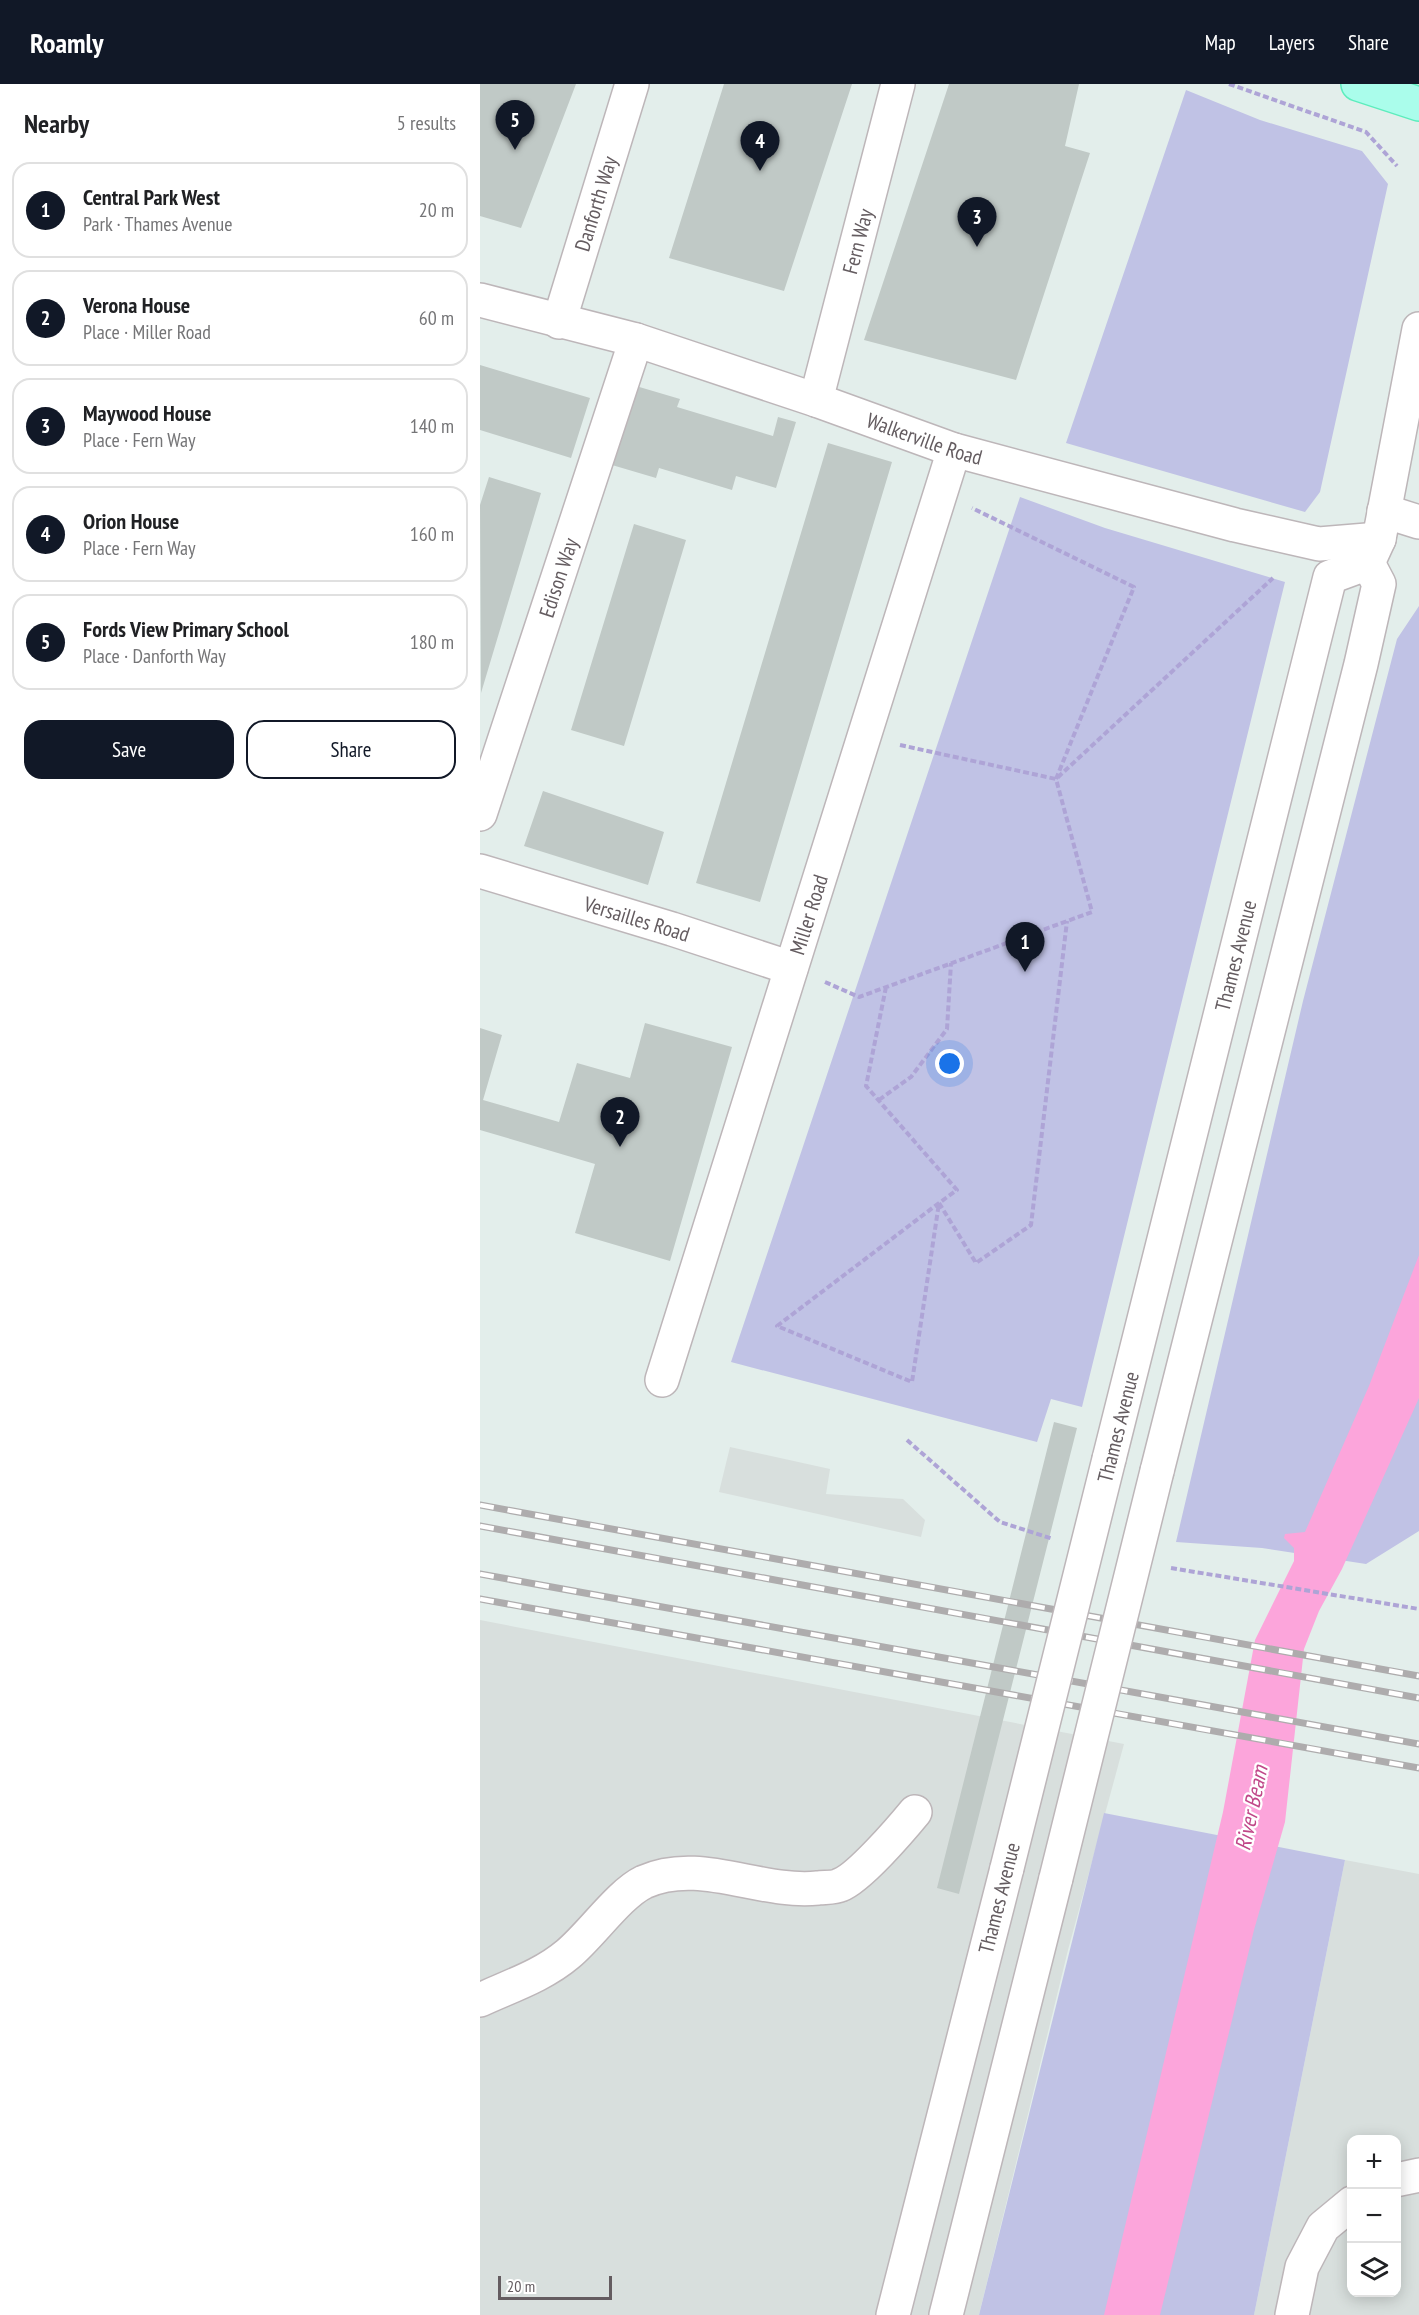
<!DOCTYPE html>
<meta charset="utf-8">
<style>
:root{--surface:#fff;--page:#f6f6f6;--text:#202124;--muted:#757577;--line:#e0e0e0;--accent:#111827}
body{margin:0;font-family:"PT Sans Narrow",sans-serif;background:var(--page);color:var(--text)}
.controls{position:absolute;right:18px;bottom:18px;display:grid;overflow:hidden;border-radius:12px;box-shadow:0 3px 15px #0003}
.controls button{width:54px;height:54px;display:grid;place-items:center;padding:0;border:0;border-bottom:2px solid var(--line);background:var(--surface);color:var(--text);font:30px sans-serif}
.scale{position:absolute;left:18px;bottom:15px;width:114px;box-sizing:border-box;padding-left:6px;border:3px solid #645c60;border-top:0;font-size:16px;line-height:21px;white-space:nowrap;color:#645c60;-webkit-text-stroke:4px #fff;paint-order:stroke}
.you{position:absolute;left:470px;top:980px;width:21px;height:21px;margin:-15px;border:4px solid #fff;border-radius:50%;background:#1a73e8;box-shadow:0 0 0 9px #1a73e833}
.badge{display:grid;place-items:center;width:39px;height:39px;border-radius:50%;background:var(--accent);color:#fff;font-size:20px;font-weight:700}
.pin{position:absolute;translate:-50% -50px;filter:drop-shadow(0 2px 3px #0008)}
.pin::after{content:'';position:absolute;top:32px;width:21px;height:18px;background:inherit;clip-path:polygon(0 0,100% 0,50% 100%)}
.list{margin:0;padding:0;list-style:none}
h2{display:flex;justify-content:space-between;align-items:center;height:78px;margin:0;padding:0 24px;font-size:26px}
h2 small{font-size:20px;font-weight:400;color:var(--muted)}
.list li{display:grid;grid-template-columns:39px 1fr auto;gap:18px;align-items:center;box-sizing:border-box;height:96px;margin:0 12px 12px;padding:0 12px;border:2px solid var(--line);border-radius:18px}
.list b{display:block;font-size:22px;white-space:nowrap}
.list p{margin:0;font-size:20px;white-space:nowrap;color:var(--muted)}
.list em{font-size:20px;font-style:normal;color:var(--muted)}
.actions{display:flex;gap:12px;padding:18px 24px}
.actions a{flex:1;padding:14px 0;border:2px solid var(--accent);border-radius:18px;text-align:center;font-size:21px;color:var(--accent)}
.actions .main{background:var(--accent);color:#fff}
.icon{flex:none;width:33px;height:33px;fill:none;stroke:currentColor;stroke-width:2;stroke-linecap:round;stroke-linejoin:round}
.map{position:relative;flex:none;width:939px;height:2231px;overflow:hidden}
header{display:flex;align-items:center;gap:36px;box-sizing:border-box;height:84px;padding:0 30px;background:var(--accent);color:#fff}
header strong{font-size:28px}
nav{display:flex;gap:33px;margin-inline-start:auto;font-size:21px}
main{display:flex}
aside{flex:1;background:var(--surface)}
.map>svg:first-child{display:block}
</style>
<header>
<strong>Roamly</strong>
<nav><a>Map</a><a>Layers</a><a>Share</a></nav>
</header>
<main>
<aside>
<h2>Nearby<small>5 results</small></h2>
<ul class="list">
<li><span class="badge">1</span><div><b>Central Park West</b><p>Park · Thames Avenue</p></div><em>20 m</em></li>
<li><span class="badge">2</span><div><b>Verona House</b><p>Place · Miller Road</p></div><em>60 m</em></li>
<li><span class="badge">3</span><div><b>Maywood House</b><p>Place · Fern Way</p></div><em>140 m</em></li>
<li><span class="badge">4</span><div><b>Orion House</b><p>Place · Fern Way</p></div><em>160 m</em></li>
<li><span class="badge">5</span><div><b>Fords View Primary School</b><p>Place · Danforth Way</p></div><em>180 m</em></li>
</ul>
<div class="actions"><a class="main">Save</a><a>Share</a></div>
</aside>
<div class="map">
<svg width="939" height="2231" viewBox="0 0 939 2231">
<rect width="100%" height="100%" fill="#e3eeeb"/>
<path fill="#d8dfdd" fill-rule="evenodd" d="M 250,1363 L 350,1385 L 346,1410 L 423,1415 L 445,1436 L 441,1453 L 239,1408 Z
M 0,1536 L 644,1660 L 588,1866 L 499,2231 L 0,2231 Z
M 865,1776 L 939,1790 L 939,2231 L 774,2231 ZM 872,2056 L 916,2056 L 916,2208 L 872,2208 Z"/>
<path fill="#c0c2e5" d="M 706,6 L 780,36 L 882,67 L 908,100 L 840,408 L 825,428 L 586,359 Z
M 540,413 L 625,444 L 805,498 L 602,1323 L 571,1315 L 557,1358 L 251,1278 Z
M 939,522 L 939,1447 L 886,1480 L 782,1464 L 696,1458 L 823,917 L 917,555 Z
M 624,1729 L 865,1776 L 774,2231 L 499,2231 Z"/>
<path fill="#fca5db" d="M 939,1171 L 939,1314 L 862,1485 L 839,1527 L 824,1565 L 805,1738 L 774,1846 L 680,2231 L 624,2231 L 743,1728 L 775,1556 L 814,1477 L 814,1464 L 804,1454 L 805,1450 L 825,1448 L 889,1302 Z"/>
<path fill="#c0c9c6" d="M 0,0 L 96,0 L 41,144 L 0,132 Z
M 244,0 L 372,0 L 304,207 L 189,174 Z
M 469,0 L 599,0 L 585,62 L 610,69 L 536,296 L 384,256 Z
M 0,281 L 110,314 L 91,374 L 0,346 Z
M 156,302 L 200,315 L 197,323 L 293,352 L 298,333 L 316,338 L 296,404 L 256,392 L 252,406 L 179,384 L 176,394 L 132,381 Z
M 348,359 L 412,378 L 280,818 L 216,799 Z
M 9,393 L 61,409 L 1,609 L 0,421 Z
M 154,440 L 206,456 L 144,662 L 91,646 Z
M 63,707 L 184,748 L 168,801 L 44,762 Z
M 165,939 L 252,963 L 190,1177 L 95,1149 L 115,1080 L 0,1046 L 0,944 L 22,951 L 3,1016 L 79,1038 L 97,979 L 150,994 Z
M 574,1338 L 597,1344 L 479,1810 L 457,1804 Z"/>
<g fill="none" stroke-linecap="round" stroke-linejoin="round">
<g stroke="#bdb6b9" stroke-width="36">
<g id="minor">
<path id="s1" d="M 0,216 L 156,256 L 336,316 L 474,366 L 755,441 L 839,460 L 899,455"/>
<path id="s2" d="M 79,238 L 152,0"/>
<path id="s3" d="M 336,316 L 418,0"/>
<path d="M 904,427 L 939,438"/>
<path id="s4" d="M 0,730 L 156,256"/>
<path id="s5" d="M 0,787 L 192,845 L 311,884"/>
<path id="s6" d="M 182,1296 L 474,366"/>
<path id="s7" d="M 629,1375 L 850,493 L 888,479 L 899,455 L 939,245"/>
<path d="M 677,1387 L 881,580 L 899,500 L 888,479"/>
<path d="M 0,1916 C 30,1902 62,1892 88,1870 C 111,1851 139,1810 164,1798 C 220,1773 279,1810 338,1804 C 344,1803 354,1804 360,1801 C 379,1794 421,1745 435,1728"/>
<path d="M 916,2096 L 939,2091"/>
<path d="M 413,2231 L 527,1784"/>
<path d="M 466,2231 L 576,1794"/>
<path d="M 812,2231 L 822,2183 L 843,2143 L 872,2119"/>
</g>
</g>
<g stroke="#5dedbd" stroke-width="36">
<path id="major" d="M 878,0 L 939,20"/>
</g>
<path stroke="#aea4d6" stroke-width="4" stroke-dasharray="6 3" stroke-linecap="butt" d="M 749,0 L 886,48 L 917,82
M 420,661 L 576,695 L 793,494
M 345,898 L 379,913 L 612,828 L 576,695 L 654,503 L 492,424
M 406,903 L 386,1002 L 477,1106 L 459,1119 L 297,1242 L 432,1298 L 459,1119 L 496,1179 L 551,1141 L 587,837
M 399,1016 L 431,993 L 467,945 L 471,879
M 427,1356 L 520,1438 L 573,1455
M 691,1484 L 939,1525"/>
<use href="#minor" stroke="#fff" stroke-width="33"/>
<use href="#major" stroke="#aafdeb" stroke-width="33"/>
<g stroke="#aeacad" stroke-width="7">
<path id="rail" d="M 0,1421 L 939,1592
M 0,1442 L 939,1614
M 0,1490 L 939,1660
M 0,1515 L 939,1684"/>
</g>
<use href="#rail" stroke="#fff" stroke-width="4.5" stroke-dasharray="14" stroke-linecap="butt"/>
<g stroke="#bdb6b9" stroke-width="36" stroke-linecap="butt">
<path id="minor-bridge" d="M 527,1784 L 629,1375
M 576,1794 L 677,1387"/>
</g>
<use href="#minor-bridge" stroke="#fff" stroke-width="33"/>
</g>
<g text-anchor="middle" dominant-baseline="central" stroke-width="4.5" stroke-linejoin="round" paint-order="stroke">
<g font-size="21" fill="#645c60" stroke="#fff">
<text stroke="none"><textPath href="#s2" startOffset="124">Danforth Way</textPath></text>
<text stroke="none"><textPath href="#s3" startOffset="164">Fern Way</textPath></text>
<text stroke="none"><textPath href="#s1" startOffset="466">Walkerville Road</textPath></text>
<text stroke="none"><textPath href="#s4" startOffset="249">Edison Way</textPath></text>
<text stroke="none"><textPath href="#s6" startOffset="488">Miller Road</textPath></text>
<text stroke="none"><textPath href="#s5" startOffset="164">Versailles Road</textPath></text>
<text stroke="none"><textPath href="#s7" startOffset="519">Thames Avenue</textPath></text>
<text transform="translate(638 1343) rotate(-76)">Thames Avenue</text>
<text transform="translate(519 1814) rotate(-76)">Thames Avenue</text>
</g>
<g font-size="22" font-style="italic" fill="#c04889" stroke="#fff">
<text transform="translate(771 1724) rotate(-78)">River Beam</text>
</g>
</g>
</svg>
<div class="controls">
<button>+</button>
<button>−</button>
<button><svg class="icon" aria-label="layers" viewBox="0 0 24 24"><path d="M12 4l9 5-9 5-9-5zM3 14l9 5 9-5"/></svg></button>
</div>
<div class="scale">20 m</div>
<div class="you"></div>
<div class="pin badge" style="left:545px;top:888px">1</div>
<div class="pin badge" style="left:140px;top:1063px">2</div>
<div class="pin badge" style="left:497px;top:163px">3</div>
<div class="pin badge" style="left:280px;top:87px">4</div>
<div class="pin badge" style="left:35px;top:66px">5</div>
</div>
</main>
